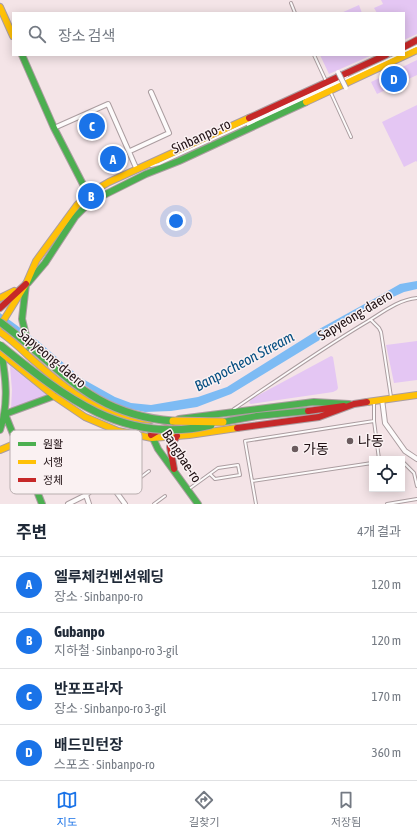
<!DOCTYPE html>
<html lang="ko">
<meta charset="utf-8">
<style>
:root{--surface:#fff;--page:#f6f6f7;--text:#1f2937;--muted:#747a83;--line:#e0e1e3;--accent:#1a73e8}
body{margin:0;font-family:"Asap Condensed","Noto Sans KR",sans-serif;background:var(--page);color:var(--text)}
.controls{position:absolute;right:12px;bottom:12px;display:grid;overflow:hidden;border-radius:0px;box-shadow:0 2px 10px #0003}
.controls button{width:36px;height:36px;display:grid;place-items:center;padding:0;border:0;border-bottom:1px solid var(--line);background:var(--surface);color:var(--text);font:20px sans-serif}
.you{position:absolute;left:176px;top:221px;width:14px;height:14px;margin:-10px;border:3px solid #fff;border-radius:50%;background:#1a73e8;box-shadow:0 0 0 6px #1a73e833}
.badge{display:grid;place-items:center;width:26px;height:26px;border-radius:50%;background:var(--accent);color:#fff;font-size:13px;font-weight:700}
.pin{position:absolute;translate:-50% -50%;border:2px solid #fff;box-shadow:0 1px 4px #0006}
.list{margin:0;padding:0;list-style:none}
h2{display:flex;justify-content:space-between;align-items:center;height:52px;margin:0;padding:0 16px;font-size:17px}
h2 small{font-size:13px;font-weight:400;color:var(--muted)}
.list li{display:grid;grid-template-columns:26px 1fr auto;gap:12px;align-items:center;box-sizing:border-box;height:56px;padding:0 16px;border-top:1px solid var(--line)}
.list b{display:block;font-size:15px;white-space:nowrap}
.list p{margin:0;font-size:13px;white-space:nowrap;color:var(--muted)}
.list em{font-size:13px;font-style:normal;color:var(--muted)}
.icon{flex:none;width:22px;height:22px;fill:none;stroke:currentColor;stroke-width:2;stroke-linecap:round;stroke-linejoin:round}
.map{position:relative;flex:none;width:417px;height:504px;overflow:hidden}
.search{position:absolute;background:var(--surface);box-shadow:0 2px 10px #0003;left:12px;right:12px;top:12px;height:44px;display:flex;align-items:center;gap:10px;box-sizing:border-box;padding:0 14px;border-radius:0px;color:var(--muted);font-size:15px}
.sheet{height:276px;background:var(--surface)}
nav{display:flex;justify-content:space-around;align-items:center;box-sizing:border-box;height:56px;border-top:1px solid var(--line);background:var(--surface);font-size:11px;color:var(--muted)}
nav a{display:grid;justify-items:center;gap:2px}
nav .on{color:var(--accent)}
.map>svg:first-child{display:block}
</style>
<div class="map">
<svg width="417" height="504" viewBox="0 0 417 504">
<rect width="100%" height="100%" fill="#f4e4e7"/>
<path fill="#e4c6f3" d="M 381,0 L 417,0 L 417,34 L 404,40 L 404,13 L 377,13 L 374,8 L 383,4 Z
M 359,5 L 362,13 L 341,13 Z
M 320,55 L 372,55 L 329,74 Z
M 417,60 L 417,75 L 377,94 L 371,82 Z
M 417,105 L 417,162 L 416,161 L 404,167 L 382,122 Z
M 417,341 L 417,380 L 394,383 L 386,345 Z
M 331,356 L 333,357 L 338,388 L 337,390 L 333,392 L 251,404 L 249,403 L 251,399 Z
M 10,366 L 48,396 L 11,409 L 12,390 Z"/>
<path fill="#7dbbf4" d="M 417,281 L 417,289 L 404,292 L 382,302 L 231,394 L 197,407 L 171,411 L 145,412 L 126,408 L 100,396 L 0,323 L 0,313 L 38,341 L 81,378 L 115,397 L 131,403 L 151,405 L 198,397 L 227,387 L 321,328 L 379,296 L 400,284 Z"/>
<g fill="none" stroke-linecap="round" stroke-linejoin="round">
<g stroke="#ab9da0" stroke-width="4">
<path id="lane" d="M 291,3 L 295,13
M 404,52 L 417,46
M 314,55 L 326,81
M 330,91 L 351,137
M 315,92 L 347,76
M 271,112 L 314,92
M 248,125 L 398,55
M 151,166 L 159,164 L 272,112
M 371,320 L 379,328 L 381,332 L 391,397
M 374,403 L 374,421
M 234,409 C 277,380 320,350 365,323 C 382,313 397,300 417,298
M 398,459 L 399,459
M 402,461 L 414,473 L 417,486
M 252,481 L 372,463
M 189,489 L 218,468 L 238,465 L 240,475 L 215,479 L 210,474
M 119,494 L 149,471
M 154,504 L 165,496
M 256,504 L 245,441 L 374,421 L 379,459
M 387,504 L 417,499"/>
</g>
<g stroke="#ab9da0" stroke-width="6">
<path id="street" d="M 54,128 L 108,104 L 137,170
M 130,151 L 169,133 L 151,92
M 382,399 L 385,423 L 405,451 L 417,459
M 17,440 L 24,440 L 106,478 L 125,504
M 86,495 L 89,504
M 68,504 L 86,495 L 106,478 L 128,433"/>
</g>
<g stroke="#ab9da0" stroke-width="8">
<path id="fast" d="M 22,55 L 54,128 L 89,196
M 28,283 L 45,263 L 75,217 L 90,202 L 146,174 L 179,161 L 306,102
M 26,284 L 22,319 L 29,348
M 5,414 L 13,434 L 17,440 L 42,504
M 5,414 L 54,396
M 179,419 L 314,402 L 349,404
M 223,422 L 257,416 L 308,411
M 0,430 C 9,404 6,378 1,351
M 151,434 L 158,449 L 198,504"/>
</g>
<g stroke="#ab9da0" stroke-width="8">
<path id="slow" d="M 0,7 L 13,36
M 306,102 L 417,50
M 0,298 L 14,291
M 0,326 L 26,284 L 36,261 L 77,205 L 88,194 L 109,182 L 249,118
M 0,332 C 12,340 22,350 33,360 C 71,393 99,417 151,420
M 0,352 L 54,396 L 85,417 L 118,431 L 152,438 L 189,435 L 237,428
M 367,402 L 417,395
M 0,450 L 12,445 L 17,440"/>
</g>
<g stroke="#ab9da0" stroke-width="8">
<path id="jam" d="M 404,47 L 417,40
M 249,118 L 386,55
M 0,308 L 26,284
M 308,411 L 344,406
M 237,428 L 319,417 L 354,404 L 367,402
M 151,435 L 161,429 L 182,422
M 174,469 L 170,447 L 177,436"/>
</g>
<use href="#lane" stroke="#fdfbfb" stroke-width="2"/>
<use href="#street" stroke="#fdfbfb" stroke-width="4"/>
<use href="#fast" stroke="#4caf50" stroke-width="6"/>
<use href="#slow" stroke="#ffc107" stroke-width="6"/>
<use href="#jam" stroke="#c62828" stroke-width="6"/>
<g stroke="#ab9da0" stroke-width="6" stroke-linecap="butt">
<path id="street-bridge" d="M 338,72 L 346,88"/>
</g>
<g stroke="#b59fa4" stroke-width="9" stroke-linecap="butt">
<path id="fast-bridge" d="M 0,322 C 61,367 90,415 173,421
M 0,345 C 63,396 124,446 211,425"/>
</g>
<g stroke="#b59fa4" stroke-width="9" stroke-linecap="butt">
<path id="slow-bridge" d="M 173,421 L 223,422"/>
</g>
<use href="#street-bridge" stroke="#fdfbfb" stroke-width="4"/>
<use href="#fast-bridge" stroke="#4caf50" stroke-width="7"/>
<use href="#slow-bridge" stroke="#ffc107" stroke-width="7"/>
</g>
<g fill="#6a5b5e" stroke="#faf1f2" stroke-width="1.5">
<circle cx="350" cy="441" r="4"/>
<circle cx="295" cy="449" r="4"/>
</g>
<g text-anchor="middle" dominant-baseline="central" stroke-width="3" stroke-linejoin="round" paint-order="stroke">
<g font-size="14" fill="#201114" stroke="#faf1f2">
<text transform="translate(201 136) rotate(-25)">Sinbanpo-ro</text>
<text transform="translate(355 315) rotate(-31)">Sapyeong-daero</text>
<text transform="translate(52 358) rotate(40)">Sapyeong-daero</text>
<text transform="translate(182 456) rotate(57)">Bangbae-ro</text>
</g>
<g font-size="14" fill="#201114" stroke="#faf1f2" text-anchor="start">
<text x="358" y="441">나동</text>
<text x="303" y="449">가동</text>
</g>
<g font-size="15" font-style="italic" fill="#034d80" stroke="#faf1f2">
<text transform="translate(244 361) rotate(-28)">Banpocheon Stream</text>
</g>
</g>
<rect x="10" y="430" width="132" height="64" rx="6" fill="#faf1f2" stroke="#b9aeaf" stroke-width="1"/>
<rect x="18" y="442" width="18" height="4" fill="#4caf50"/>
<rect x="18" y="460" width="18" height="4" fill="#ffc107"/>
<rect x="18" y="478" width="18" height="4" fill="#c62828"/>
<g font-size="11" fill="#201114">
<text x="43" y="448">원활</text>
<text x="43" y="466">서행</text>
<text x="43" y="484">정체</text>
</g>
</svg>
<div class="controls">
<button><svg class="icon" aria-label="locate" viewBox="0 0 24 24"><circle cx="12" cy="12" r="6"/><path d="M12 2v4M12 18v4M2 12h4M18 12h4"/></svg></button>
</div>
<div class="you"></div>
<div class="pin badge" style="left:113px;top:159px">A</div>
<div class="pin badge" style="left:91px;top:196px">B</div>
<div class="pin badge" style="left:92px;top:126px">C</div>
<div class="pin badge" style="left:394px;top:79px">D</div>
<div class="search"><svg class="icon" aria-label="search" viewBox="0 0 24 24"><circle cx="10" cy="10" r="6"/><path d="M15 15l6 6"/></svg>장소 검색</div>
</div>
<section class="sheet">
<h2>주변<small>4개 결과</small></h2>
<ul class="list">
<li><span class="badge">A</span><div><b>엘루체컨벤션웨딩</b><p>장소 · Sinbanpo-ro</p></div><em>120 m</em></li>
<li><span class="badge">B</span><div><b>Gubanpo</b><p>지하철 · Sinbanpo-ro 3-gil</p></div><em>120 m</em></li>
<li><span class="badge">C</span><div><b>반포프라자</b><p>장소 · Sinbanpo-ro 3-gil</p></div><em>170 m</em></li>
<li><span class="badge">D</span><div><b>배드민턴장</b><p>스포츠 · Sinbanpo-ro</p></div><em>360 m</em></li>
</ul>
</section>
<nav>
<a class="on"><svg class="icon" aria-label="map" viewBox="0 0 24 24"><path d="M3 6l6-2 6 2 6-2v14l-6 2-6-2-6 2zM9 4v14M15 6v14"/></svg>지도</a>
<a><svg class="icon" aria-label="directions" viewBox="0 0 24 24"><path d="M12 3l9 9-9 9-9-9zM9 14v-3h6M13 9l2 2-2 2"/></svg>길찾기</a>
<a><svg class="icon" aria-label="saved" viewBox="0 0 24 24"><path d="M7 4h10v16l-5-4-5 4z"/></svg>저장됨</a>
</nav>
